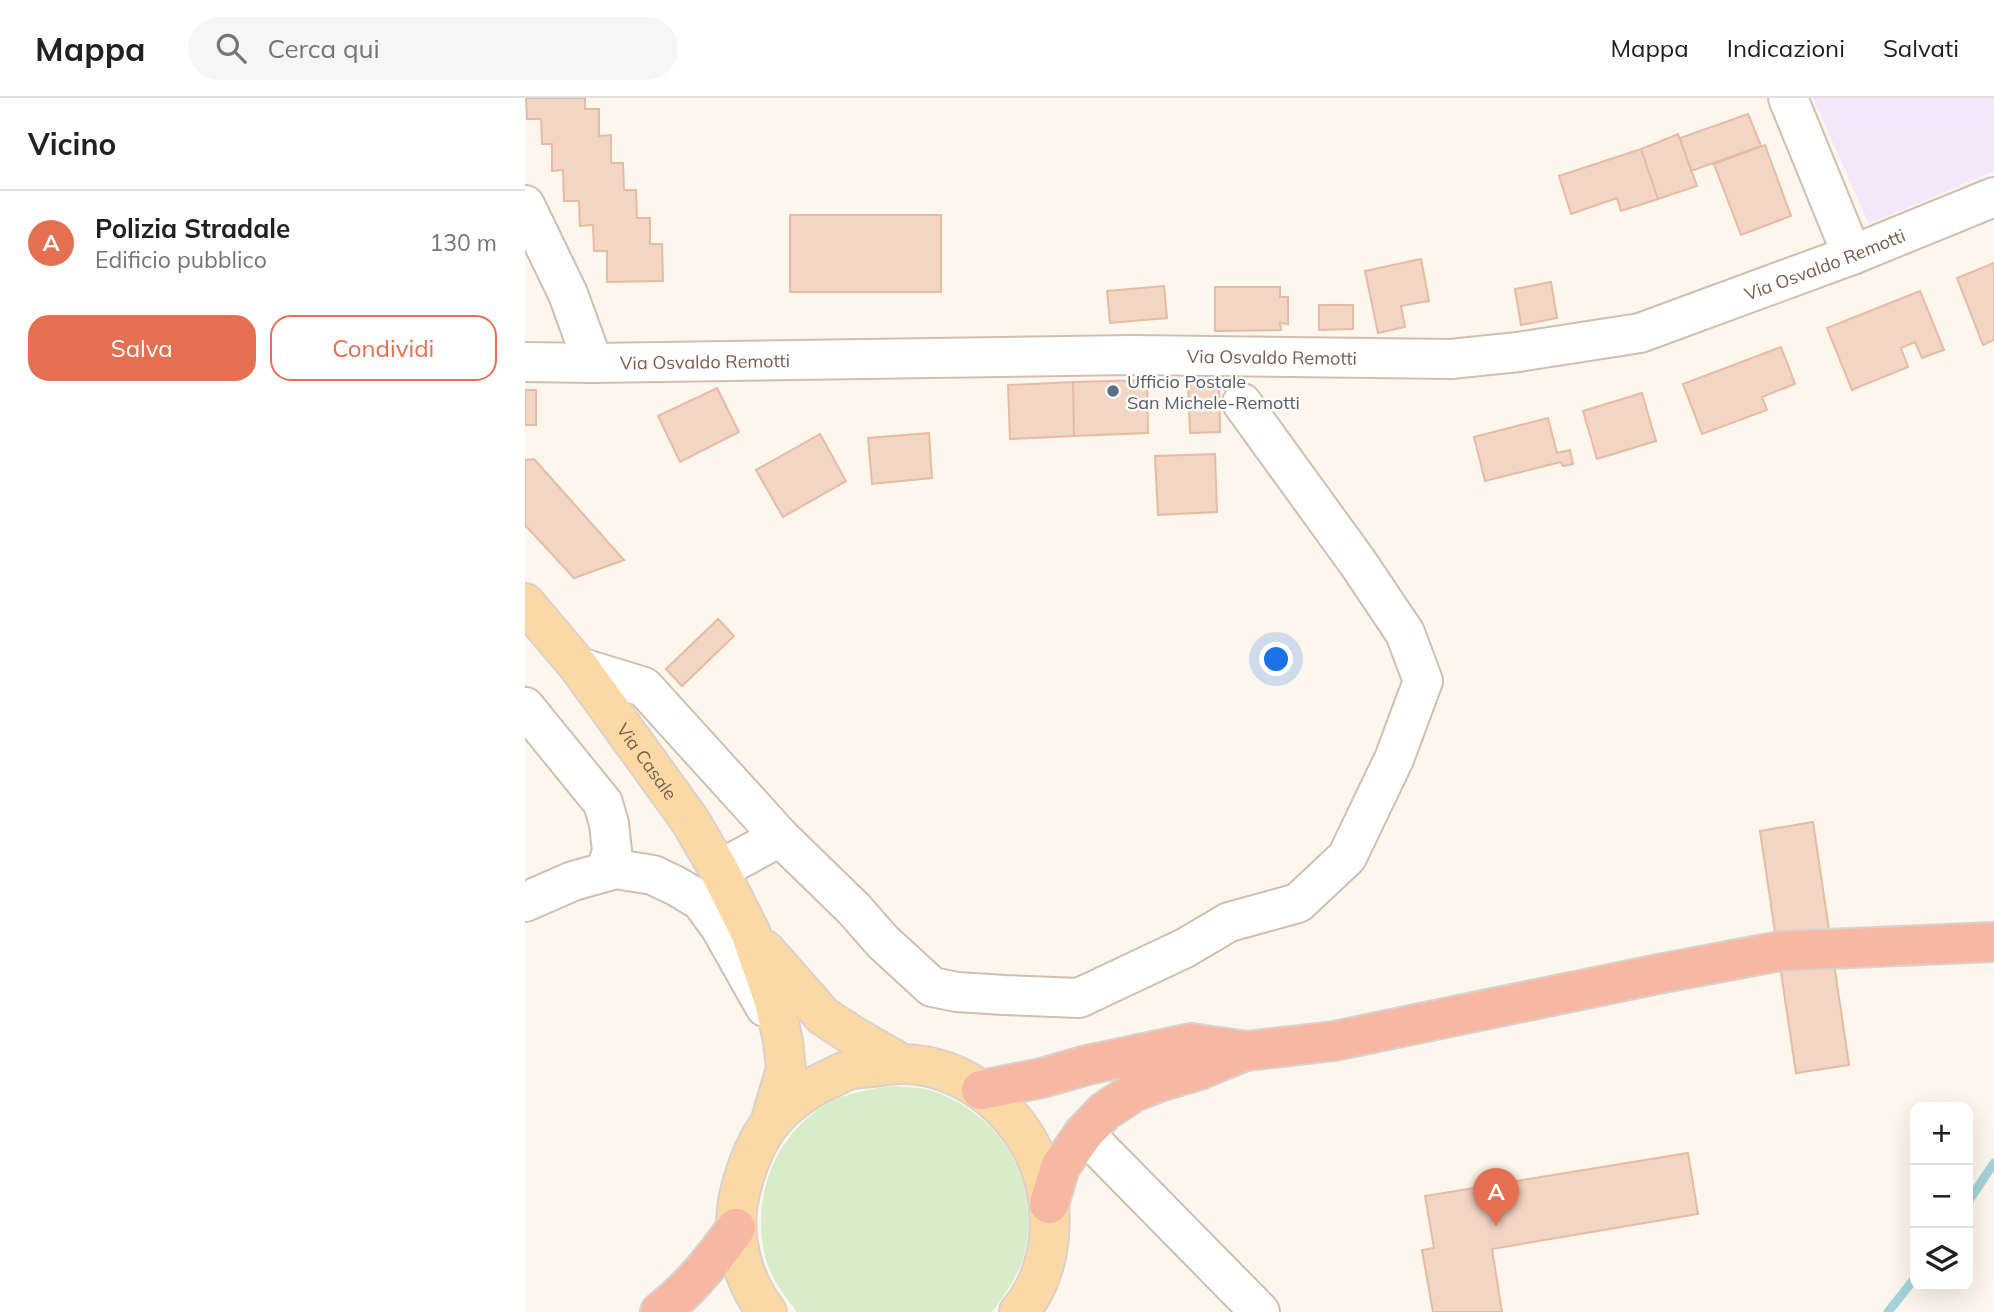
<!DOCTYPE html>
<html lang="it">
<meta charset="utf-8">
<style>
:root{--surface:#fff;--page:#f6f6f6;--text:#202124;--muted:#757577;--line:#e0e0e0;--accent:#e76f51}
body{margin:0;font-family:Mulish,sans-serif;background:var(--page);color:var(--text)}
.controls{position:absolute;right:21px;bottom:21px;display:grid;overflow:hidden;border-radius:14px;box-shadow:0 7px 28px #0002}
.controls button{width:63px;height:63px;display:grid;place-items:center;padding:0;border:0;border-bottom:2px solid var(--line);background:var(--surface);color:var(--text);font:35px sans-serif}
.you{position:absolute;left:752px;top:562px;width:24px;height:24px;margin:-18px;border:5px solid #fff;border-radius:50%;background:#1a73e8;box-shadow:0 0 0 10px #1a73e833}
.badge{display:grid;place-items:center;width:46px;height:46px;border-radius:50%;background:var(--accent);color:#fff;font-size:23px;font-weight:700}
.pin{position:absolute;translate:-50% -58px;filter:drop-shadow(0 2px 4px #0008)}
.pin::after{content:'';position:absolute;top:37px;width:24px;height:21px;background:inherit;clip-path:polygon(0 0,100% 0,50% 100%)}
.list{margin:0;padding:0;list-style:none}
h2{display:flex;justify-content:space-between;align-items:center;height:91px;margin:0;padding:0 28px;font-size:30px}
h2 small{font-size:23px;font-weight:400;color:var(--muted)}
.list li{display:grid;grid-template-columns:46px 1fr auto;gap:21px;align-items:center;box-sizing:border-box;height:105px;padding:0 28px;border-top:2px solid var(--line)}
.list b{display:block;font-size:26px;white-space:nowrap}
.list p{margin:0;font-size:23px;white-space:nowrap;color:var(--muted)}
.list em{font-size:23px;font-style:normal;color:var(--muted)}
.actions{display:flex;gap:14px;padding:21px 28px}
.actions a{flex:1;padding:16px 0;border:2px solid var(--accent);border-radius:21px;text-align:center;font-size:24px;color:var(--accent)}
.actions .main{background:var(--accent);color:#fff}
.icon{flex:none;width:38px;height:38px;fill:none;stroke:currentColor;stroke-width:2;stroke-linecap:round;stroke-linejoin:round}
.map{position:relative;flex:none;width:1469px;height:1214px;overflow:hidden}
header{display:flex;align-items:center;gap:42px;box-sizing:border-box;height:98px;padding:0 35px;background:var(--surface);border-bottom:2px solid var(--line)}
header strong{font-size:33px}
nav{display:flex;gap:38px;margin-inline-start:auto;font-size:24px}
.search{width:490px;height:63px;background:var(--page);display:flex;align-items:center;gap:18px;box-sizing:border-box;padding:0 24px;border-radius:38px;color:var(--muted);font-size:26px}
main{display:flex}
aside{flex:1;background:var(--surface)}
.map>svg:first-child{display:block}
</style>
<header>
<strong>Mappa</strong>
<div class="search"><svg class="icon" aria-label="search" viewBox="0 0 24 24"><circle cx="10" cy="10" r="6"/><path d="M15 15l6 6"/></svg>Cerca qui</div>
<nav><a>Mappa</a><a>Indicazioni</a><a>Salvati</a></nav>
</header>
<main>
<aside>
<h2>Vicino<small></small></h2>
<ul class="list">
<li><span class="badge">A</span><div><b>Polizia Stradale</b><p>Edificio pubblico</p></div><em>130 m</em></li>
</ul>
<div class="actions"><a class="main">Salva</a><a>Condividi</a></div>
</aside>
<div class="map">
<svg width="1469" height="1214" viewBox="0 0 1469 1214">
<rect width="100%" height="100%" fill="#fdf6ec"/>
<path fill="#f3e8fa" d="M 1288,0 L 1469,0 L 1469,73 L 1344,126 Z"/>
<path fill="#d8ecc9" d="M 367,988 C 379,989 393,989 405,992 C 475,1015 515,1080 500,1153 C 495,1176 481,1195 467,1214 L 272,1214 C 259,1197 245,1179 240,1158 C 226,1101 249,1038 300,1007 C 321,995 344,991 367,988 Z"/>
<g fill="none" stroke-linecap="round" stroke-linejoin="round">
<path stroke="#a5d3da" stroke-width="9" d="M 1443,1104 L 1469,1065
M 1363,1214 L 1390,1180"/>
</g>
<path fill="#f3d5c3" stroke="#e6bba3" stroke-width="2" d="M 1,0 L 60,0 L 60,11 L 74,11 L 74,38 L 86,37 L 86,65 L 98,65 L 99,92 L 111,92 L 112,120 L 125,120 L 125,146 L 137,146 L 138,183 L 82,184 L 82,153 L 69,153 L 68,127 L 55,128 L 54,103 L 39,103 L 38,72 L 27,73 L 27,46 L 17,46 L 16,21 L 2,21 Z
M 1223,16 L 1236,48 L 1166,73 L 1155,40 Z
M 1153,36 L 1172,88 L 1133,101 L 1116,51 Z
M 1240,47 L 1266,118 L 1216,137 L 1189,66 Z
M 1116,51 L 1133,101 L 1096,113 L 1092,100 L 1046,116 L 1034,78 Z
M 265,117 L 416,117 L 416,194 L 265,194 Z
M 896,161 L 904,203 L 876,208 L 880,229 L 853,235 L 840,173 Z
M 1469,165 L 1469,242 L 1458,247 L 1432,180 Z
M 1026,184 L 1032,220 L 996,227 L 990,191 Z
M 639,188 L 642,220 L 585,225 L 582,193 Z
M 690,189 L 755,189 L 755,199 L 763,199 L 763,226 L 755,225 L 756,232 L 690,233 Z
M 1395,193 L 1419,252 L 1397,260 L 1390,244 L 1376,250 L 1383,269 L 1327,292 L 1302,230 Z
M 794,207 L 828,207 L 828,231 L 794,232 Z
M 1256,249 L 1270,286 L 1237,299 L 1242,312 L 1177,336 L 1158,286 Z
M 622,282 L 623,335 L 549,338 L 548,284 Z
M 548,284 L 549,338 L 485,341 L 483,287 Z
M 694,284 L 695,334 L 665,335 L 663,285 Z
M 192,290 L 214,334 L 155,364 L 133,318 Z
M 0,292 L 11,292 L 11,327 L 0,327 Z
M 1117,295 L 1131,343 L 1072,361 L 1058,313 Z
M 1023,320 L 1032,355 L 1045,352 L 1048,366 L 1038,368 L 1036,364 L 960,383 L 949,339 Z
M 404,335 L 407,380 L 347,386 L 343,340 Z
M 295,336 L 321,383 L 258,419 L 231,372 Z
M 690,356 L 692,414 L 633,417 L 630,358 Z
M 9,361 L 99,462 L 49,480 L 0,427 L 0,362 Z
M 193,521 L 209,538 L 157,588 L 141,571 Z
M 1288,724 L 1324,967 L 1271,975 L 1235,733 Z
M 1163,1055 L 1173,1116 L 967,1151 L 977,1214 L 908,1214 L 897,1152 L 909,1150 L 900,1098 Z"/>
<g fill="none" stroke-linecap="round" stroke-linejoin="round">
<g stroke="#d1beb0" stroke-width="42">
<g id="minor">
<path d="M 1263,0 L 1327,157"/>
<path d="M 0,107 L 43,196 L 68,265"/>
<path id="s1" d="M 0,264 L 68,265 L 607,257 L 926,261 L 993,254 L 1115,235 L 1327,157 L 1469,99"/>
<path d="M 54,569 L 119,589 L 255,739 L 329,811 L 358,844 L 407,889 L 432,894 L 479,897 L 554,900 L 660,850 L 704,824 L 773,805 L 822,759 L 869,661 L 898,583 L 880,535 L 833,465 L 717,305"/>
<path d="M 0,609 L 78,705 L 84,726 L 87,753 L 81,773"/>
<path d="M 194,772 L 255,739"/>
<path d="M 0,804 L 48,783 L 91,771 L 128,777 L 151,788 L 176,803 L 195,829 L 240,909"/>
<path d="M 559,1035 L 735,1214"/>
</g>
</g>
<g stroke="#dad1cd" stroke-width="42">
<g id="major">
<path id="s2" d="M 0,505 L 54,569 L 164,721 L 194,772 L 225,834 L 249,903 L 258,943 L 261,971 L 245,1025"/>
<path d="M 240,852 L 298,918 L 330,939 L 375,965"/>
<path d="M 242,1214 C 216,1181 205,1134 215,1094 C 221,1070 229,1047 244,1027 C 258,1008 282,991 302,982 C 310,979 318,973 327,971 C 333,970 341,970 348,969 C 356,968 365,966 374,966 C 444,964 507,1023 521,1089 C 530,1132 523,1180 494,1214"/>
</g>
</g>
<g stroke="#dad1cd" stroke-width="42">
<path id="highway" d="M 456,992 L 517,980 L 562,967 L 666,945 L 722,953 L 809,943 L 1133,876 L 1256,853 L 1469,844
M 524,1106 L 535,1069 L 559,1035 L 580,1013 L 609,994 L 637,983 L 674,972 L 720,953
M 135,1214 C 166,1190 188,1162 211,1130"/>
</g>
<use href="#minor" stroke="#fff" stroke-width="38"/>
<use href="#major" stroke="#fbd9a5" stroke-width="38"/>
<use href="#highway" stroke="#f7b7a3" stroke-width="38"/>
</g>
<circle fill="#5c6f8a" stroke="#fffaf3" stroke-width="2.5" cx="588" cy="293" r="7"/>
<g text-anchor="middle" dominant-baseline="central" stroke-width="5" stroke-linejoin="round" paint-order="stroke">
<g font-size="18" fill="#7a5c4d" stroke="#fffaf3">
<text stroke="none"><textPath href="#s1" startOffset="1314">Via Osvaldo Remotti</textPath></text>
<text stroke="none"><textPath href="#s1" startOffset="747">Via Osvaldo Remotti</textPath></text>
<text stroke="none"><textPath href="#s1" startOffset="180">Via Osvaldo Remotti</textPath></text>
<text stroke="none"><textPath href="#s2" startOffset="200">Via Casale</textPath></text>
</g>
<g font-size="18" fill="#4e5e75" stroke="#fffaf3" text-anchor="start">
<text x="602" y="283">Ufficio Postale<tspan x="602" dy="21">San Michele-Remotti</tspan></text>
</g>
</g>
</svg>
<div class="controls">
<button>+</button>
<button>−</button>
<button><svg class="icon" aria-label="layers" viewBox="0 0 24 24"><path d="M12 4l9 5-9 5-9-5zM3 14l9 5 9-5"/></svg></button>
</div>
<div class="you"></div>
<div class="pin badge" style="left:971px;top:1128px">A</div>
</div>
</main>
